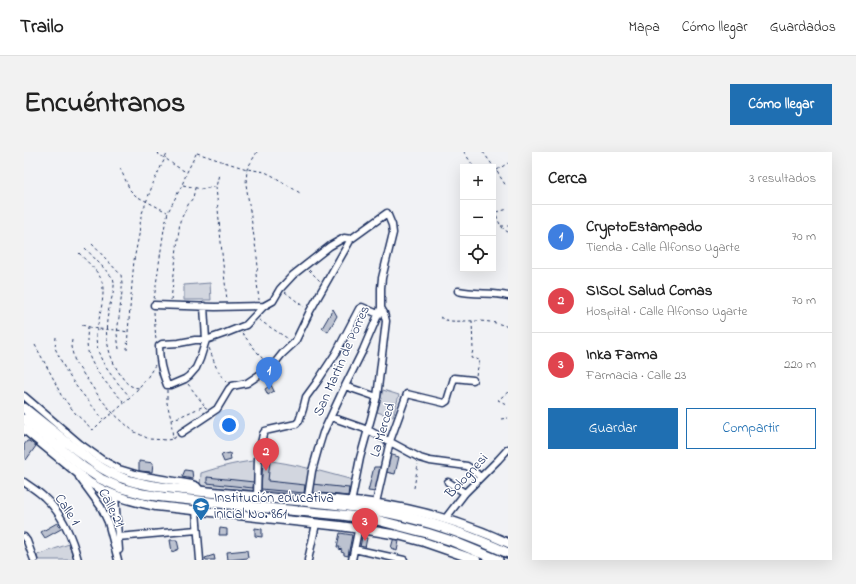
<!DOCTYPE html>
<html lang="es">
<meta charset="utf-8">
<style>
:root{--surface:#fff;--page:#f2f2f2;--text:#222;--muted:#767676;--line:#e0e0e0;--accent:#1f6fb2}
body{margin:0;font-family:"Indie Flower",sans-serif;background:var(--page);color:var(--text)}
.controls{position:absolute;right:12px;top:12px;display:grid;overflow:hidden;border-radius:0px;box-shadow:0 4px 16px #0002}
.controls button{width:36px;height:36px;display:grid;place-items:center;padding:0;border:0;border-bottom:1px solid var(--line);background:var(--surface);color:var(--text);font:20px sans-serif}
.you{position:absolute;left:205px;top:273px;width:14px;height:14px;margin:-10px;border:3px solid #fff;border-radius:50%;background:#1a73e8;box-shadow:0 0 0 6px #1a73e833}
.badge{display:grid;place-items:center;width:26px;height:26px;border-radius:50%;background:var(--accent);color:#fff;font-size:13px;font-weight:700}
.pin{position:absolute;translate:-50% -33px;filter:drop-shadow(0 1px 2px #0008)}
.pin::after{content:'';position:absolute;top:21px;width:14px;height:12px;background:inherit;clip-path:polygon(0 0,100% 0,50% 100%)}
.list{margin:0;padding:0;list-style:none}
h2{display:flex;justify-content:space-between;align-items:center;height:52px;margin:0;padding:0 16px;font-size:17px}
h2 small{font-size:13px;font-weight:400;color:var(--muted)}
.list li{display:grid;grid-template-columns:26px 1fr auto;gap:12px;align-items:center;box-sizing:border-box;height:64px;padding:0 16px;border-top:1px solid var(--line)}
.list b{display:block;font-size:15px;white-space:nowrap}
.list p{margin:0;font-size:13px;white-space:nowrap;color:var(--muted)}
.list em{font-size:13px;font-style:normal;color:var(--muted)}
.actions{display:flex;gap:8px;padding:12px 16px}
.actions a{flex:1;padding:9px 0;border:1px solid var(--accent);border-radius:0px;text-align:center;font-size:14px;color:var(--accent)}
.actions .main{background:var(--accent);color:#fff}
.icon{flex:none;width:22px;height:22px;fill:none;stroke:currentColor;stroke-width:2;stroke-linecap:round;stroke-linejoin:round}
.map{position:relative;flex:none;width:484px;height:408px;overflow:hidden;border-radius:0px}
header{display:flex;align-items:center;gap:24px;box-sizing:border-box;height:56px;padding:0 20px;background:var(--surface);border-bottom:1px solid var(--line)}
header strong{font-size:19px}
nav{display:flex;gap:22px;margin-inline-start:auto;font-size:14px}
.intro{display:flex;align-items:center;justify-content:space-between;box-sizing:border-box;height:96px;padding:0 24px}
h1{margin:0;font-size:28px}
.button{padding:10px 18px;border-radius:0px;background:var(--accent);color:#fff;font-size:14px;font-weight:700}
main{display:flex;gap:24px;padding:0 24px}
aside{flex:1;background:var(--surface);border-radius:0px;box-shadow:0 4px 16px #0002}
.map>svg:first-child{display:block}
</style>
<header>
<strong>Trailo</strong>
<nav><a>Mapa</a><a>Cómo llegar</a><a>Guardados</a></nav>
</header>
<div class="intro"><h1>Encuéntranos</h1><a class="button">Cómo llegar</a></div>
<main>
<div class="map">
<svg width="484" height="408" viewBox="0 0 484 408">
<rect width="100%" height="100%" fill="#f1f2f5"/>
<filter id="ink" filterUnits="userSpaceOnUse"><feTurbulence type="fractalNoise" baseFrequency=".025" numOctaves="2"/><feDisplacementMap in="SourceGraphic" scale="8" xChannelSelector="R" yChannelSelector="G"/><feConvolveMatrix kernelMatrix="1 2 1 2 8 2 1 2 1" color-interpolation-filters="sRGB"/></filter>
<g filter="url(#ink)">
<path fill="#d2d6df" stroke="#76829e" d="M 186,131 L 187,148 L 160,148 L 160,133 Z
M 359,238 L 375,243 L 369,265 L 353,260 Z
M 238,308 C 269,311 299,320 329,328 L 325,346 L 176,334 L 177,321 C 199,314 215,310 238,308 Z
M 45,392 L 50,408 L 14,408 L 13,403 Z"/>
<path fill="#bcc2d0" stroke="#1b2f5e" d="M 309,157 L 313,164 L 304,180 L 298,176 Z
M 247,233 L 250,239 L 244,243 L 241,237 Z
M 3,289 L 5,289 L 12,294 L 2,308 L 0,306 L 0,293 Z
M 206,301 L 207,308 L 200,310 L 197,303 Z
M 365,302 L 375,305 L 371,322 L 362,320 Z
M 115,309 L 129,311 L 128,320 L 115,319 Z
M 239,309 L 246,309 L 244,329 L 281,333 L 280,341 L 237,337 Z
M 350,315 L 356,315 L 352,340 L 344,339 Z
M 161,318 L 168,319 L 169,327 L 158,325 Z
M 183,325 L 230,330 L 229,336 L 183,331 Z
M 288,332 L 325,336 L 324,344 L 287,340 Z
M 33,371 L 37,377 L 21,386 L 17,380 Z
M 196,376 L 203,377 L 203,383 L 195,383 Z
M 231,376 L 238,377 L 238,385 L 231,384 Z
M 316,381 L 328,383 L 324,404 L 320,403 L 320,401 L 317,400 L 318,398 L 315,397 L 316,395 L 313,395 Z
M 338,385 L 343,386 L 341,396 L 336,395 Z
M 370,385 L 375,389 L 373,399 L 367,396 Z
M 146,388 L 153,388 L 155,397 L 148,400 Z
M 223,398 L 224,406 L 204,408 L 203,400 Z
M 190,403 L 191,408 L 182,408 L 181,406 Z"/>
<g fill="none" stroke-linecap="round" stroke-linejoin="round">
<g stroke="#1b2f5e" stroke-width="9">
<path id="minor" d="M 434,139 C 451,143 468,140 484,144
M 130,153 L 191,155 L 240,154
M 180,154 L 182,188 L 176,207 L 172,216 L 165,224 L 161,227 L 147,233 L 143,233 C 138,221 135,208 135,194 L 138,192 L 155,191 L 171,188 L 182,188 L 202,181 L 222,173 L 240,154 L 249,149 L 256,137 L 269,123 L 306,94 L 320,86 L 327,87
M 321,234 L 353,245
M 0,244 L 56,292 L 77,307 L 95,317 L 115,323 L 168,332 L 173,334 L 177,339
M 307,265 L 344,278 L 396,306 L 406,309 L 443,314 L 449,318 L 456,325
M 157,281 L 193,257 L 205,237 L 208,234 L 223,231 L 235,223 L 250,212 L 258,202 L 271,190 L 286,159 L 327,87 L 363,61 L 368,73 L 369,81 L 358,126 L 357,136 L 357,156 L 339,198 L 321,234 L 299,281 L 295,294 L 288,319 L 284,344 L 340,350 L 328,408
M 55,325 L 77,355 L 84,370 L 94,408
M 0,330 C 7,335 14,339 20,345 C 38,361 48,385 54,408
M 424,330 L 441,341
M 91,344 L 95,398
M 233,345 L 234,306 L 239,282 L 241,279 L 245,278 L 272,272 L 275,269 L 279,257 L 282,245 L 293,230 L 312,201 L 335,157 L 338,155 L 354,162
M 327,351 L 336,306 L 353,245 L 362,169 L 360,161 L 357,156
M 351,355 L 366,289 L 383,242 L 420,251 L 423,249 L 430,226 L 449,228
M 172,359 L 176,408
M 421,367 L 441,341 L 474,308 L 484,297
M 0,385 L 3,389 L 10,408
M 94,385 L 173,378
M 330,397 L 380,408
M 284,408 L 292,372"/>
</g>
<g stroke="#1b2f5e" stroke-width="11">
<path id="major" d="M 0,277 L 66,331 C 88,344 107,349 132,354 L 316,374 L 350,379 L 374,383 L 400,390 L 452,408
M 340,350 C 389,356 439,370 484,391"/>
</g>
<g stroke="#1b2f5e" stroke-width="12">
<path id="highway" d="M 0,256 C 13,267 27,277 40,288 C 59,303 77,319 101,327 C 118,333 136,335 154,337 C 174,339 194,341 214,343 C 270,349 327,351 382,365 C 417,373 451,386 484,401
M 0,267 L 59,315 L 77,327 L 97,336 L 119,342 L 139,345 L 232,355 L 318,363 L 353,368 L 403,381 L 428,389 L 474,408"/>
</g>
<path stroke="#1b2f5e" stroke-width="1" stroke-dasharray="3 3" stroke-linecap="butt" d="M 134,0 L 135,3 L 141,6 L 150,13 L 162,20
M 233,0 L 223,17 L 222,32 L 233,105 L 234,115 L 232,122 L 235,148
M 440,0 L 450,15
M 459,0 L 472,18 L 482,34
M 173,1 L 200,10 L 223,17 L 241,20 L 249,24 L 276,41
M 96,16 L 106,38 L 112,44 L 143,60
M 473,18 L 484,11
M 159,33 L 177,37 L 192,35 L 195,22
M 192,35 L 199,112 L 203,148
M 469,46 C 472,58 472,74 484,80
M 473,60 L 484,57
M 477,74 L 484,74
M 68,92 L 97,123 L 98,131 L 98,140 L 93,182 L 95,197
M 61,96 L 89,126 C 93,135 85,152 84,162 C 80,182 84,203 94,219 C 100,228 103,235 115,236
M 55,101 C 62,109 71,116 76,125 C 84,138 74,168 72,183 C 72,210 90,226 106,245
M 285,118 L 297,130
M 261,140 L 280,155
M 130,147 L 140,77 L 144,60 L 158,33 L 163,20 L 173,0
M 147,148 L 156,69 L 165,51 L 169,46 L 171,36
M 130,160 L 132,189
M 416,165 C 425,172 440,168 450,169 C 461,169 473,170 484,175
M 235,168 L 266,188
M 448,169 L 449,198 L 447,206 L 456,208 L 452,223
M 58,173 L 73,177 L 93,178 L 104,180
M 64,175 C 63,184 62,194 65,203 C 71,221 87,236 100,250
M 218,181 L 242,211
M 32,185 L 31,196 L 42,219 L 52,234 L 79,267
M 48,188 L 47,195 L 51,210 L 76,246 L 89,261 L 109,279 L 125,287 L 143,288 L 149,287 L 153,284
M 11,193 L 28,224 L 37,243 L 52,262 L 69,278 L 79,268 L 89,261 L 106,246 L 123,226 L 131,213
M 185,196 C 191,210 191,219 203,230
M 103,198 L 104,180 L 110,108 L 115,83 L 117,64 L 130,29 L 144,0
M 164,232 L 180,253
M 143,238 L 143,251 L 147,267 L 149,287
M 484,240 L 474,248 L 484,253
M 147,267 L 155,265 L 180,254 L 183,257
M 477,267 L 484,266
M 390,336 L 394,312"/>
<use href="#minor" stroke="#fff" stroke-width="6"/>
<use href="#major" stroke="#fff" stroke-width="8"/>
<use href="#highway" stroke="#fff" stroke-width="9"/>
</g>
</g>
<defs>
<g id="school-pin" transform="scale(0.9)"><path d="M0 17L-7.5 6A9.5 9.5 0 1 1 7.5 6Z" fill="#1f6fb2" stroke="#fff"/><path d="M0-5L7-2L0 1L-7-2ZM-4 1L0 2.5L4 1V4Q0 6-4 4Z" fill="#fff"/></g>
</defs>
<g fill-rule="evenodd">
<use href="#school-pin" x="177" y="354"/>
</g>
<g text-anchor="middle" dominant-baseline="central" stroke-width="3" stroke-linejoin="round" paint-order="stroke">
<g font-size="14" fill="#1b2f5e" stroke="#fff">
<text transform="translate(318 209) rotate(-66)">San Martin de Porres</text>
<text transform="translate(359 278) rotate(-73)">La Merced</text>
<text transform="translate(443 324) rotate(-47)">Bolognesi</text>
<text transform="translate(87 356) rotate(63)">Calle 21</text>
<text transform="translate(43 358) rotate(57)">Calle 1</text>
</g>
<g font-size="14" fill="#1b2f5e" stroke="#fff" text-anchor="start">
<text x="190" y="346">Institución educativa<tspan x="190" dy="16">inicial No. 861</tspan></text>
</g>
</g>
</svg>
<div class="controls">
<button>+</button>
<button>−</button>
<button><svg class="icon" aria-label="locate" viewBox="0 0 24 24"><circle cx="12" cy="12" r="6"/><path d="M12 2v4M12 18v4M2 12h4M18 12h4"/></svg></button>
</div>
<div class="you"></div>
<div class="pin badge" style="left:245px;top:238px;background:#3f7fe0">1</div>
<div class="pin badge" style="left:242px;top:319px;background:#e0444e">2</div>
<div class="pin badge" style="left:341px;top:389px;background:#e0444e">3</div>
</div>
<aside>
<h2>Cerca<small>3 resultados</small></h2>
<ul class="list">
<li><span class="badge" style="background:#3f7fe0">1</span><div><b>CryptoEstampado</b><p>Tienda · Calle Alfonso Ugarte</p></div><em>70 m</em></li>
<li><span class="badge" style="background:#e0444e">2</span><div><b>SISOL Salud Comas</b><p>Hospital · Calle Alfonso Ugarte</p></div><em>70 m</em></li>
<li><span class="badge" style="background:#e0444e">3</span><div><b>Inka Farma</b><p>Farmacia · Calle 23</p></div><em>220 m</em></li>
</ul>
<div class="actions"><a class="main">Guardar</a><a>Compartir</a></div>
</aside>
</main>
